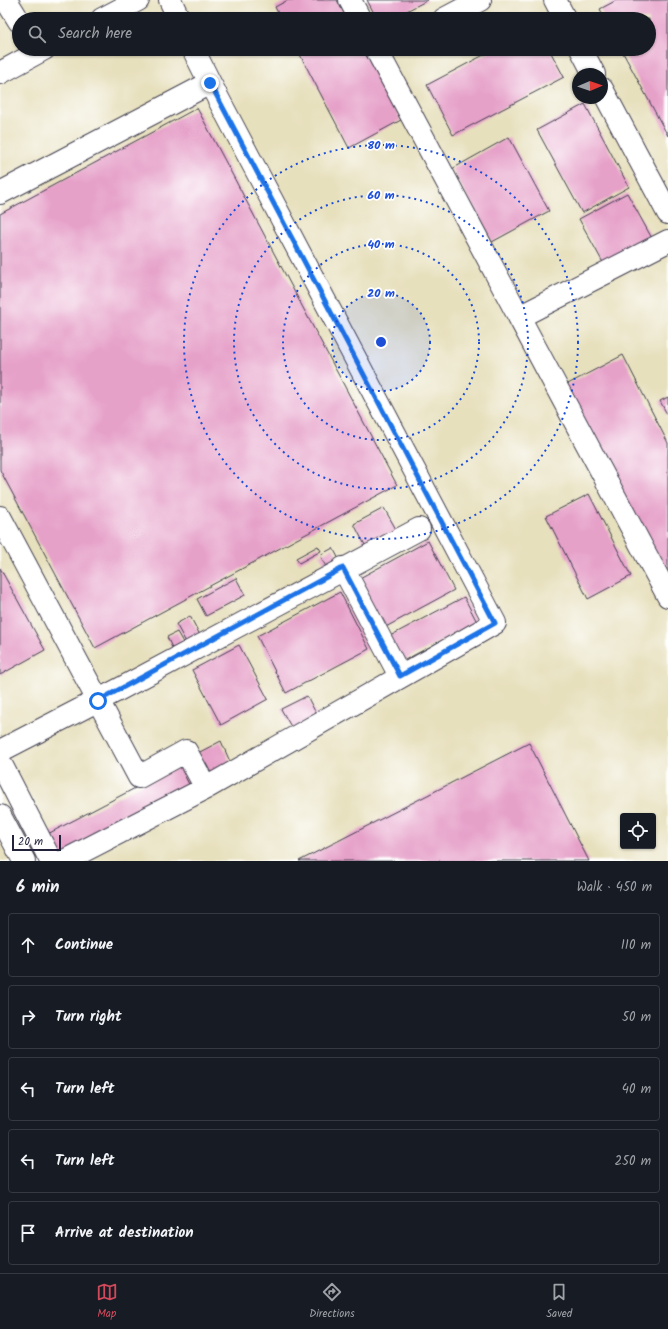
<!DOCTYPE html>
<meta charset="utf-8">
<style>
:root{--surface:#171b24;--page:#242831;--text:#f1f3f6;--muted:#9ea1a6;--line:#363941;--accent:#d1495b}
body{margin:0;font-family:Kalam,sans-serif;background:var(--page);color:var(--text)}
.controls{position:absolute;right:12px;bottom:12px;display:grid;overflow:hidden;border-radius:4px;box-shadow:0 1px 3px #0004}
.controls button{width:36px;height:36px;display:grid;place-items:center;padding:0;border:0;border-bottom:1px solid var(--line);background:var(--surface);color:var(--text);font:20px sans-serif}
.compass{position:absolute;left:572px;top:68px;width:36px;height:36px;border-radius:50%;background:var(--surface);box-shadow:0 1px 3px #0004;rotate:88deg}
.scale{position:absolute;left:12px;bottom:10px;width:49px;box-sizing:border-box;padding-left:4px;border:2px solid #22223b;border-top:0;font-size:11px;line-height:14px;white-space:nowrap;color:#22223b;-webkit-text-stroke:3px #fff;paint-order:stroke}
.stop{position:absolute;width:12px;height:12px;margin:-9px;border:3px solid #1a73e8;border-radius:50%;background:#fff}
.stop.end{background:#1a73e8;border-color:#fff;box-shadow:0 1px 4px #0008}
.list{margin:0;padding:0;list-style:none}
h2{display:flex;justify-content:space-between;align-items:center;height:52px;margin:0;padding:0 16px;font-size:17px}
h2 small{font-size:13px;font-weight:400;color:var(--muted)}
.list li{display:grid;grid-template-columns:26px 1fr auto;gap:12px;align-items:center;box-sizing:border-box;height:64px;margin:0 8px 8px;padding:0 8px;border:1px solid var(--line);border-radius:4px}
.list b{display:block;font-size:15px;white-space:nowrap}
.list em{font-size:13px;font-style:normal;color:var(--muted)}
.icon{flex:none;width:22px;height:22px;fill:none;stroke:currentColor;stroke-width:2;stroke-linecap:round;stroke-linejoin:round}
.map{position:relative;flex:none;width:668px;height:861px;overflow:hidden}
.search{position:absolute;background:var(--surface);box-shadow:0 1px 3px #0004;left:12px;right:12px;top:12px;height:44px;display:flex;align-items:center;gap:10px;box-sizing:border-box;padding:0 14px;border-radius:22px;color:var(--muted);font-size:15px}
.sheet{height:412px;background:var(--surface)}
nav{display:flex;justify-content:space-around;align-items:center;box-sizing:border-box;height:56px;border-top:1px solid var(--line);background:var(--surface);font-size:11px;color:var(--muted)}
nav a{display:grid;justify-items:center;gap:2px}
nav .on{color:var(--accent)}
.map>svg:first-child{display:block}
</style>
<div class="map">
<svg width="668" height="861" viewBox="0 0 668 861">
<rect width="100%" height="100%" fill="#fff"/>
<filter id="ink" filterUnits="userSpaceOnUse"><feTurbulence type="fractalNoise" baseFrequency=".025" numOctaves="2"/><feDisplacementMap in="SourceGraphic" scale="8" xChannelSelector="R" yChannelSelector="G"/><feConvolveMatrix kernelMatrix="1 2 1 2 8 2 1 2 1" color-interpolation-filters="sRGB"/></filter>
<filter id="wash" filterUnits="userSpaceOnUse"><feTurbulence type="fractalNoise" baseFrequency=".012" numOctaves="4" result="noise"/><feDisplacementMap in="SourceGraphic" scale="16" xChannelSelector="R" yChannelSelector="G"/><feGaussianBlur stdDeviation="0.9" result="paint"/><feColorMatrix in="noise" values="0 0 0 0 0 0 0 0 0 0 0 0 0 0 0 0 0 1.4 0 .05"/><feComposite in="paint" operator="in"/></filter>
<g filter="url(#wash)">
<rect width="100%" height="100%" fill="#e7e0bd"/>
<g id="blocks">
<path fill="#e6a1c9" d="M 288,0 L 337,0 L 347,19 L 281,19 L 275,7 Z
M 367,0 L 428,0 L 391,19 L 377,19 Z
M 617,0 L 668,0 L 668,136 L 621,49 L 649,49 L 649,19 L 605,19 L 600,9 Z
M 297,49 L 363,49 L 401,120 L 349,148 Z
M 495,49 L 549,49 L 564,77 L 453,135 L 427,85 Z
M 585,104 L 629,187 L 582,213 L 537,130 Z
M 197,108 L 397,485 L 95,648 L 0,470 L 0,214 Z
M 509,137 L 549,211 L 492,242 L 452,169 Z
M 627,193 L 654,242 L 606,268 L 579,219 Z
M 623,355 L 668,443 L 668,572 L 660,576 L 564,386 Z
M 668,397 L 668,416 L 660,401 Z
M 589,494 L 631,576 L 588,599 L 546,516 Z
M 384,508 L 397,531 L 366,547 L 354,524 Z
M 428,541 L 454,590 L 382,629 L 356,580 Z
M 318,546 L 321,551 L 299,563 L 296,558 Z
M 333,548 L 342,565 L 329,573 L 320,555 Z
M 0,568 L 45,650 L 0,675 Z
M 236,578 L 245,595 L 206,616 L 197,599 Z
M 340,592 L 369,649 L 286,693 L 257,636 Z
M 464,597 L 477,622 L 401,662 L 388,637 Z
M 190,616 L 202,639 L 188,646 L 176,624 Z
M 177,632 L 185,646 L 174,652 L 167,637 Z
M 239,645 L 268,699 L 221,725 L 192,670 Z
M 307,696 L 319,719 L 294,732 L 281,709 Z
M 221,741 L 231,764 L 207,776 L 196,754 Z
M 529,743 L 589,861 L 299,861 Z
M 179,765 L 193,792 L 55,861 L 42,837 Z"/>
</g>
</g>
<g filter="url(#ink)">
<use href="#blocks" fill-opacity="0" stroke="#403e4e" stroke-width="1"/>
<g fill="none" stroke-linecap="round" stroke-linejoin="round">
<g stroke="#403e4e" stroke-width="24">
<path id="minor" d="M 6,0 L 19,21
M 170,0 L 179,19
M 350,0 L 360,19
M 555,0 L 565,19
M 102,19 L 138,0
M 444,19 L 480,0
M 376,49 L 668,596
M 581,49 L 594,74
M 0,73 L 44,49
M 602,89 L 668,213
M 0,193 L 210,83
M 519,317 L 668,241
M 0,517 L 139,777 L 186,751 L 206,788
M 343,568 L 400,676
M 0,751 L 118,690 L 419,529
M 0,762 L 51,861
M 0,816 L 24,861
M 64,861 L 206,788 L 495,623 L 210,83 L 193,49"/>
</g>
<use href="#minor" stroke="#fff" stroke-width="22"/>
</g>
</g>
<g fill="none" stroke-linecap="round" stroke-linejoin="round" filter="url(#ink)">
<path stroke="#1a73e8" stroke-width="5" d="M 98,701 L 343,568 L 400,676 L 495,623 L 210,83"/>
</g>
<circle cx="381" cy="342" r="49" fill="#1d4ed8" fill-opacity=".12"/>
<g fill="none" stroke="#1d4ed8" stroke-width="2" stroke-dasharray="2 4">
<circle cx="381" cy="342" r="49"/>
<circle cx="381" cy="342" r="98"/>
<circle cx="381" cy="342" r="147"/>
<circle cx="381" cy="342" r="197"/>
</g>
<circle cx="381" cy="342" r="6" fill="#1d4ed8" stroke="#fff" stroke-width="2"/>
<g font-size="12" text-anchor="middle" font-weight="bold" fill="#1d4ed8" stroke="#fff" stroke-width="3.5" stroke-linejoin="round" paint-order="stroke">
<text x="381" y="149">80 m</text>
<text x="381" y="199">60 m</text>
<text x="381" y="248">40 m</text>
<text x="381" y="297">20 m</text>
</g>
</svg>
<div class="controls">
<button><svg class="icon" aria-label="locate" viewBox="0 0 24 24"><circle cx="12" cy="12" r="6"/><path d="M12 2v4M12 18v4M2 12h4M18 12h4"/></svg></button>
</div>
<svg class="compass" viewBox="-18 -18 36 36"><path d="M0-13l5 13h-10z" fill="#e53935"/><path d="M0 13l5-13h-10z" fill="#9ea1a6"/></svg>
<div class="scale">20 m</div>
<div class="stop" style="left:98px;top:701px"></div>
<div class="stop end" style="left:210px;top:83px"></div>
<div class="search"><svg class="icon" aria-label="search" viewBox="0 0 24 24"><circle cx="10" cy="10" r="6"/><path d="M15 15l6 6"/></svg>Search here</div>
</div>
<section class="sheet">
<h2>6 min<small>Walk · 450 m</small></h2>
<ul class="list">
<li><svg class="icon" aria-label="ahead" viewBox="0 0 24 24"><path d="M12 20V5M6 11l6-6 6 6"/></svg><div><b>Continue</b></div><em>110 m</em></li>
<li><svg class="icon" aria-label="right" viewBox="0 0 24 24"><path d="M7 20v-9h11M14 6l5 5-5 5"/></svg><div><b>Turn right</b></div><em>50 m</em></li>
<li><svg class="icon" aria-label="left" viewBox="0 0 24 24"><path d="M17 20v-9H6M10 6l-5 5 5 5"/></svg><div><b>Turn left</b></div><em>40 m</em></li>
<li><svg class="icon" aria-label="left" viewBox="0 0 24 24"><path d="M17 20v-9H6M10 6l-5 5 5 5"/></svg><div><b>Turn left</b></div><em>250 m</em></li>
<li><svg class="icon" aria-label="arrive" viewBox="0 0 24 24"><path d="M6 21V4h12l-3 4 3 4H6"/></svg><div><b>Arrive at destination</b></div></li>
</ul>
</section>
<nav>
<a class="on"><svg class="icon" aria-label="map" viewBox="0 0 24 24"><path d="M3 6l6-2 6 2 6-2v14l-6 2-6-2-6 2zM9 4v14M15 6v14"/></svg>Map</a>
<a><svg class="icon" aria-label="directions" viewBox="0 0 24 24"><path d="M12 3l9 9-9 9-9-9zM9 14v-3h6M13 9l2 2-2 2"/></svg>Directions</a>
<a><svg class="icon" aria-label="saved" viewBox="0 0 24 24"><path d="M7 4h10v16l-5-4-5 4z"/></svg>Saved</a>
</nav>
